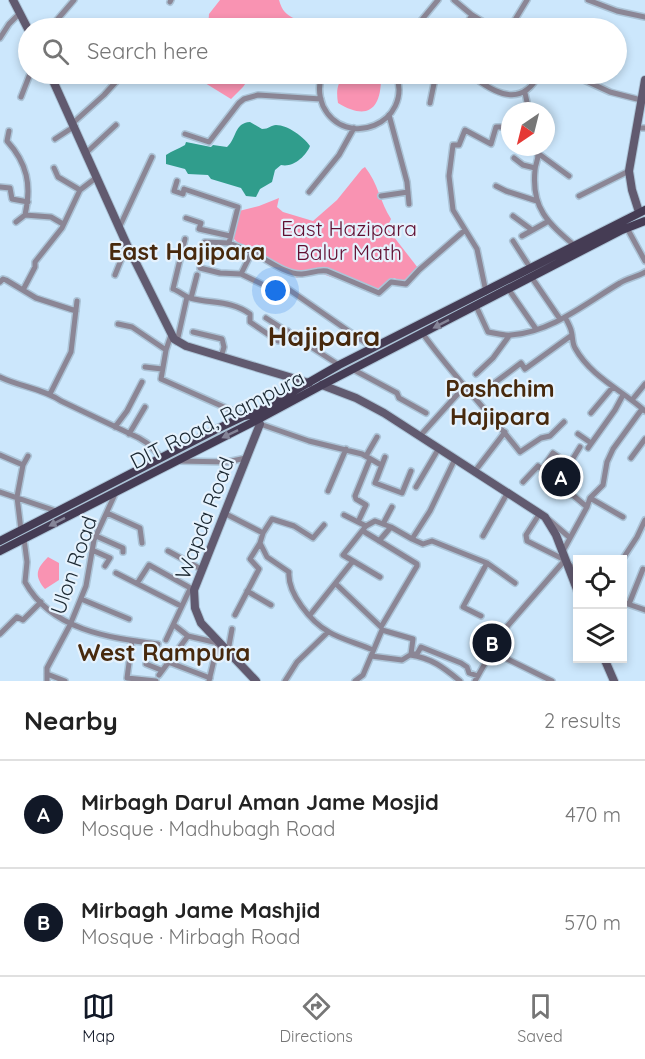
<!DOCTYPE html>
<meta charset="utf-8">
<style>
:root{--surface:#fff;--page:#f6f6f6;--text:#222;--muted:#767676;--line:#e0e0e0;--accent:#111827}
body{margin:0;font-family:Quicksand,sans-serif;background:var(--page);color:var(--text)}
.controls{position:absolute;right:18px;bottom:18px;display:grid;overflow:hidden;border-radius:0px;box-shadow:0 3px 9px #0003}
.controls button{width:54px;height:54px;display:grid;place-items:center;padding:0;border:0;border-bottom:2px solid var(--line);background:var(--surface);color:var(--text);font:30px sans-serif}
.compass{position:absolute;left:501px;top:102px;width:54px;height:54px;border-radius:50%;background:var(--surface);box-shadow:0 3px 9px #0003;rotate:215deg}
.you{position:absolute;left:276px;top:291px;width:21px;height:21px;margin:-15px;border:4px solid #fff;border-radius:50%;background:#1a73e8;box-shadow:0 0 0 9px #1a73e833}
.badge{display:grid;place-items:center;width:39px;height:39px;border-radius:50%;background:var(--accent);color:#fff;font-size:20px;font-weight:700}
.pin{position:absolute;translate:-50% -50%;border:3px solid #fff;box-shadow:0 2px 6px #0006}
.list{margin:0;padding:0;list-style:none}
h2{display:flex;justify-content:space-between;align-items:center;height:78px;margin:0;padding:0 24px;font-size:26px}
h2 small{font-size:20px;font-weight:400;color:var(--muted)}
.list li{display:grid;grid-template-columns:39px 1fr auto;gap:18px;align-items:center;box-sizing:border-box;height:108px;padding:0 24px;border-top:2px solid var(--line)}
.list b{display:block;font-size:22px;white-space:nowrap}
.list p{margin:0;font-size:20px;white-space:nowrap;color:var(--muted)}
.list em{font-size:20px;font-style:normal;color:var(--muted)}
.icon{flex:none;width:33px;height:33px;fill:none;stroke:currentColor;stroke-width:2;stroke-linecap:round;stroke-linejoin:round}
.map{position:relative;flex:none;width:645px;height:681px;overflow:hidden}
.search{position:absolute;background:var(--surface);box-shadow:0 3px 9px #0003;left:18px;right:18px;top:18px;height:66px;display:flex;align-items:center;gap:15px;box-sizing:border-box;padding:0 21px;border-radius:33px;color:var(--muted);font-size:22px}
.sheet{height:294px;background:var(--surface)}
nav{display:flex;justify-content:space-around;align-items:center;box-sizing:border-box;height:84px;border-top:2px solid var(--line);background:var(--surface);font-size:16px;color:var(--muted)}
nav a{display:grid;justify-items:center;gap:3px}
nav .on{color:var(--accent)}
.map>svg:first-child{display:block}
</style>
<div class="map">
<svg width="645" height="681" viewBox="0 0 645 681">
<rect width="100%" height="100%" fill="#cce7fc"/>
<path fill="#f993b2" d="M 220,0 L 279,0 C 285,22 298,15 310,28 L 208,28 L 209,14 Z
M 192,74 L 249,74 L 250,77 L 243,87 L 231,99 L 192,75 Z
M 346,74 L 377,74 L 381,78 C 381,111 366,120 338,103 C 336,91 337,82 346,74 Z
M 365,167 C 378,183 380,202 391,219 L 387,228 L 418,268 L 403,282 L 394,278 L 374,292 L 314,271 L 297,278 L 243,248 L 230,235 L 239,211 L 259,206 L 279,198 L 277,207 L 283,212 L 313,221 L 337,200 L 362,169 Z
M 48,557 L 59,563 L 59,580 L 45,589 C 34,576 36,569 48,557 Z"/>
<path fill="#309d8c" d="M 250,122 L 262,129 C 269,129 271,125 276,125 C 288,125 304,137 310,146 C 306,156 293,168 281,165 L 275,170 L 272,182 L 260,189 L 256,197 L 246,196 L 241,188 L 211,179 L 208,175 L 188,174 L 185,169 L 166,164 L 166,155 C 172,151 178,149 185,145 L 186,142 L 211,147 L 213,145 L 227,147 C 237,138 234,123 250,122 Z"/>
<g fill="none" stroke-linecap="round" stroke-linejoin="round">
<g stroke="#acc4d7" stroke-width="8">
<path id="street" d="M 454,0 L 472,15 L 493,28
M 588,0 L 617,11 L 645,17
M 170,2 L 171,0
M 50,28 L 74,0
M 415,28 L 438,0
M 464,28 L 472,15
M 510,28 L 527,0
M 0,38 L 9,24 L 20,13
M 323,74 C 318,84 319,96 323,106 C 345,151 414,123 396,74
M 470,74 C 493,93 522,109 539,74
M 571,74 L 610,92 L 641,100
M 525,93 L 529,111
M 21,97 L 30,74
M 430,103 L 436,74
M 389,115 L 407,182 L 409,204
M 73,123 L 104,95 L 123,74
M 641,128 L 645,128
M 9,131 L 7,141 C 27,163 32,185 25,215
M 185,134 L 209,142 L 239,103 L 244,99 L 258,95 L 321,99
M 55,139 L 75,126
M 537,147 C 540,159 536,160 535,170 C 531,208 548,223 575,246
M 86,153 L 116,125
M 539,154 L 569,176
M 514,158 L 523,165 L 535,168
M 54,168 L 58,177 L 80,190
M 177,181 L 174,191 L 183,194 L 184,189 L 238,207 L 229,243 L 252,252 L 241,274
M 496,186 L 506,191 L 537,201
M 0,187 L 10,188 L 12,199 L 28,202
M 309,192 L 339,155 L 354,128
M 381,196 L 408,192
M 579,196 L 629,171
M 513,216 L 532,230
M 186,218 L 201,223 L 199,229 L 230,236
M 16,222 L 25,215 L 51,217 L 63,224
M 119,228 L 152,157
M 627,228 L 645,261
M 522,236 L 547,222
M 185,239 L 173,289 C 179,291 184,296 190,298 C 211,304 231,300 250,314 L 250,322 L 278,341 L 280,341 L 288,331
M 513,241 L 531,269
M 205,242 L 229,243
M 252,252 C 266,259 286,275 302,274 C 312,273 317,270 327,271 L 379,293 L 391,282 L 406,284 L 419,270 L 465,230
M 200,268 L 220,273 L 241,274 L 272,289 L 278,282 L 373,348
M 115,275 L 127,245
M 532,278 L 560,319
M 0,282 L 3,279 L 6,280 L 36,298 L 76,311
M 23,290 L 35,267 L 35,262 L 62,228 L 80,190 L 97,177
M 509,290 L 536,329
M 486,292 L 477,249 L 453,210 L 449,176 L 453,145 L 459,145 L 465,130 L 491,144 L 496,127 L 510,127
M 191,298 L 197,275
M 476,306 L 488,332 C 495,333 504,336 511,335 C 552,332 586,303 620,283 C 628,278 637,277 645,272
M 565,317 C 567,321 570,326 571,330 C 573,336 572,343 575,348 C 591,377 622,390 645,411
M 266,318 L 339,365
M 118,324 L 132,327 L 166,350
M 193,332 L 222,339 L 224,347 L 221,357
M 423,334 C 453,376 488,411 520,452 L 541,438 L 550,436 L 564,422
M 171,335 L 166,350 L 161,379 L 244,416
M 177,342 L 187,297
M 145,367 L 162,369
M 354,370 L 397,393 L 399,398 L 426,413
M 476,374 L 493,358 L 509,336
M 0,377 C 20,387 42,388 61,401 L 139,438 L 147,443 L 161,457
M 50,394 L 71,352 L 77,301
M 475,396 L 493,384 L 521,363 L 525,369 L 572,335
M 632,400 L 645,384
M 591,413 L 612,388
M 260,424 L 309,441 L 362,454 L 381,465
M 115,427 L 127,411 L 142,382
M 129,434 L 145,407
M 578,434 L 591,443
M 420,436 L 464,387
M 588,448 L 615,410 L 623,395
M 0,455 L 23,465 L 28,456
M 366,456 L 377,437
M 385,457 L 375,483 L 402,493 L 411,471
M 631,458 L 645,439
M 370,459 L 355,496 L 356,499 L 366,505 L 358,522 L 366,526 L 343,555 L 380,577
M 179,461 L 227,462 L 246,458
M 542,469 L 553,453 L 569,464
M 475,471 L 505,432
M 564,473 L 580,447
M 523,482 L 538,466 L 587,507
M 416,487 L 439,448
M 328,491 L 346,449
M 0,492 L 56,511
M 571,495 L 573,482
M 590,498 L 623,517
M 107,513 L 140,528 L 142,543
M 224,513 L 263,533 L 260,543 L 267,557 L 289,572 C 287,593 311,622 329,632 C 340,639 360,644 373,650
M 540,513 L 526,535 L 527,541 L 565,560 L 578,574
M 344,515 L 358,522
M 548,519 L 569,537
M 383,524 L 392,507
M 366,526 L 375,521 L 391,527
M 21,530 L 17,497 L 23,465
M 263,533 L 272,519 L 294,526 L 313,538 L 324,525
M 96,536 L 123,548 L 123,552
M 483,536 L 508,492
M 24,539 L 27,562 L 25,582 C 51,630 109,638 158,644
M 412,539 L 423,544 L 432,541 L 487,563
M 379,541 L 391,527 L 412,539 L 430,511 L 455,459
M 92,550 L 110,558 L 105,566
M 168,551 L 201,569
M 563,551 L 587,507 L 590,498 L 603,485 L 607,462 L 613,449 L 642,409
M 622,560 L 637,537 L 645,520
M 116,573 L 181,606
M 138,582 L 149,565 L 194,590 L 189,591 L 166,640
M 336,584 L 381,627 L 417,566 L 417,564 L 363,531
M 247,591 L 271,605
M 81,599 L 129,619
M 622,602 L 645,610
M 629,604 L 643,569
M 235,615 L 259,569 L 250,559 L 260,543
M 310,615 L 353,561
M 481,616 L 463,607 L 487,563 L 515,583
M 174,625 L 188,636 L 218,643 L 209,681
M 0,634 L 17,617 L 23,620 L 41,602
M 132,641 L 127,678 L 156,681
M 228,651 L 232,629
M 491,651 L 552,681
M 371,656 L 402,660 L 410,655 C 432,658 444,668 460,681
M 168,662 L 210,678
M 146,664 L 161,670
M 47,674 L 65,681
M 159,675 L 188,636
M 47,681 L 47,668 L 70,625 L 86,586 L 94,540 L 116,492
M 285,681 L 297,662 L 328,632
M 355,681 L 363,675 L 382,630 L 413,639 L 411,654 L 417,654 L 421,647 L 461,663 L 467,667 L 469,673 L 478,676
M 475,681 L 504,630 L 565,560"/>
</g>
<g stroke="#acc4d7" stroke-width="10">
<path id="secondary" d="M 13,0 L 28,29
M 50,74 L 127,245 L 174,339 L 186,346 L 309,383
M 639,212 L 632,190 L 629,171 L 645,80
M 322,385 L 356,398 L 384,413 L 545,517 L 556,535 L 578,592
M 604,658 L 614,681
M 256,681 L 201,623 L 195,608 L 194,590 L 254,439 L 260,424 L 257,420"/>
</g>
<g stroke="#acc4d7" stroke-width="10">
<path id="primary" d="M 0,541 L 215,430 L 244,416 L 254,414 L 339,365 L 645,210
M 0,551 L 257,420 L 322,385 L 622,230 L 645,221"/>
</g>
<use href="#street" stroke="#8b8695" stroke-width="5"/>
<use href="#secondary" stroke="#615a6f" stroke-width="8"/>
<use href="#primary" stroke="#453c54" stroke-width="8"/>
</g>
<defs><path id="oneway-solid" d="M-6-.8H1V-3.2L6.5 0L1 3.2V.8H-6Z" transform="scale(1.5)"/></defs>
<g fill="#858598">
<use href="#oneway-solid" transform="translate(441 324) rotate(153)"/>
<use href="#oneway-solid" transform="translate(230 434) rotate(154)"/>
<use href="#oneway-solid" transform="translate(57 522) rotate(153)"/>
</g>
<g text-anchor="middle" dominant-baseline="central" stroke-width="4.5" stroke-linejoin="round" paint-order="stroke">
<g font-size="21" fill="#610f32" stroke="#e5f2fd">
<text x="349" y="228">East Hazipara<tspan x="349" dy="24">Balur Math</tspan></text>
</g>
<g font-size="21" fill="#1a2731" stroke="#e5f2fd">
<text transform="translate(217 419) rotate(-27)">DIT Road, Rampura</text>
<text transform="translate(204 518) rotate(-69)">Wapda Road</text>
<text transform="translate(73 565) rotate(-71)">Ulon Road</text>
</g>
<g font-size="24" font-weight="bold" fill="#47290d" stroke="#e5f2fd">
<text x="187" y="251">East Hajipara</text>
<text x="500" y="388">Pashchim<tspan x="500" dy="28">Hajipara</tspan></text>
<text x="164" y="652">West Rampura</text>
</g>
<g font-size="27" font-weight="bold" fill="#47290d" stroke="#e5f2fd">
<text x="324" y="336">Hajipara</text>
</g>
</g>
</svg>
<div class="controls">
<button><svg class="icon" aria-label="locate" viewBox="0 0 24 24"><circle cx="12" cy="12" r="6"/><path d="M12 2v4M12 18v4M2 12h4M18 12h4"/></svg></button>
<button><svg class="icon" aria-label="layers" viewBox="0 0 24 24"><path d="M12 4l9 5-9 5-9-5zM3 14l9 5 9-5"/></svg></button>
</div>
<svg class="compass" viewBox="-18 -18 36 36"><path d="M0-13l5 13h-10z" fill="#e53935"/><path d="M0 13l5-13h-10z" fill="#767676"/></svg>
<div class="you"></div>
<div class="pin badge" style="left:561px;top:477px">A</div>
<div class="pin badge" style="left:492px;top:643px">B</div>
<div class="search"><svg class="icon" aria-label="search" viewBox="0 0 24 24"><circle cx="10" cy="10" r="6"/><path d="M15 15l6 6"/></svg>Search here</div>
</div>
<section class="sheet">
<h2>Nearby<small>2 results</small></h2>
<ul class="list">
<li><span class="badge">A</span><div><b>Mirbagh Darul Aman Jame Mosjid</b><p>Mosque · Madhubagh Road</p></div><em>470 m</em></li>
<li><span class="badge">B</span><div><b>Mirbagh Jame Mashjid</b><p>Mosque · Mirbagh Road</p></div><em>570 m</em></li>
</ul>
</section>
<nav>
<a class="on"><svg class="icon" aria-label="map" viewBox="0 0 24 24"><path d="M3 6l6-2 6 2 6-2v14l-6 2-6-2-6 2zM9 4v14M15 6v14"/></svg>Map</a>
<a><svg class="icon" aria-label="directions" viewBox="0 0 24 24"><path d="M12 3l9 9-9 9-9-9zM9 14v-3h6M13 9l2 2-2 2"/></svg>Directions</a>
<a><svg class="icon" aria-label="saved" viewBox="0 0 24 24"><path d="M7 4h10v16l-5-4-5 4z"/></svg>Saved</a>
</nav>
